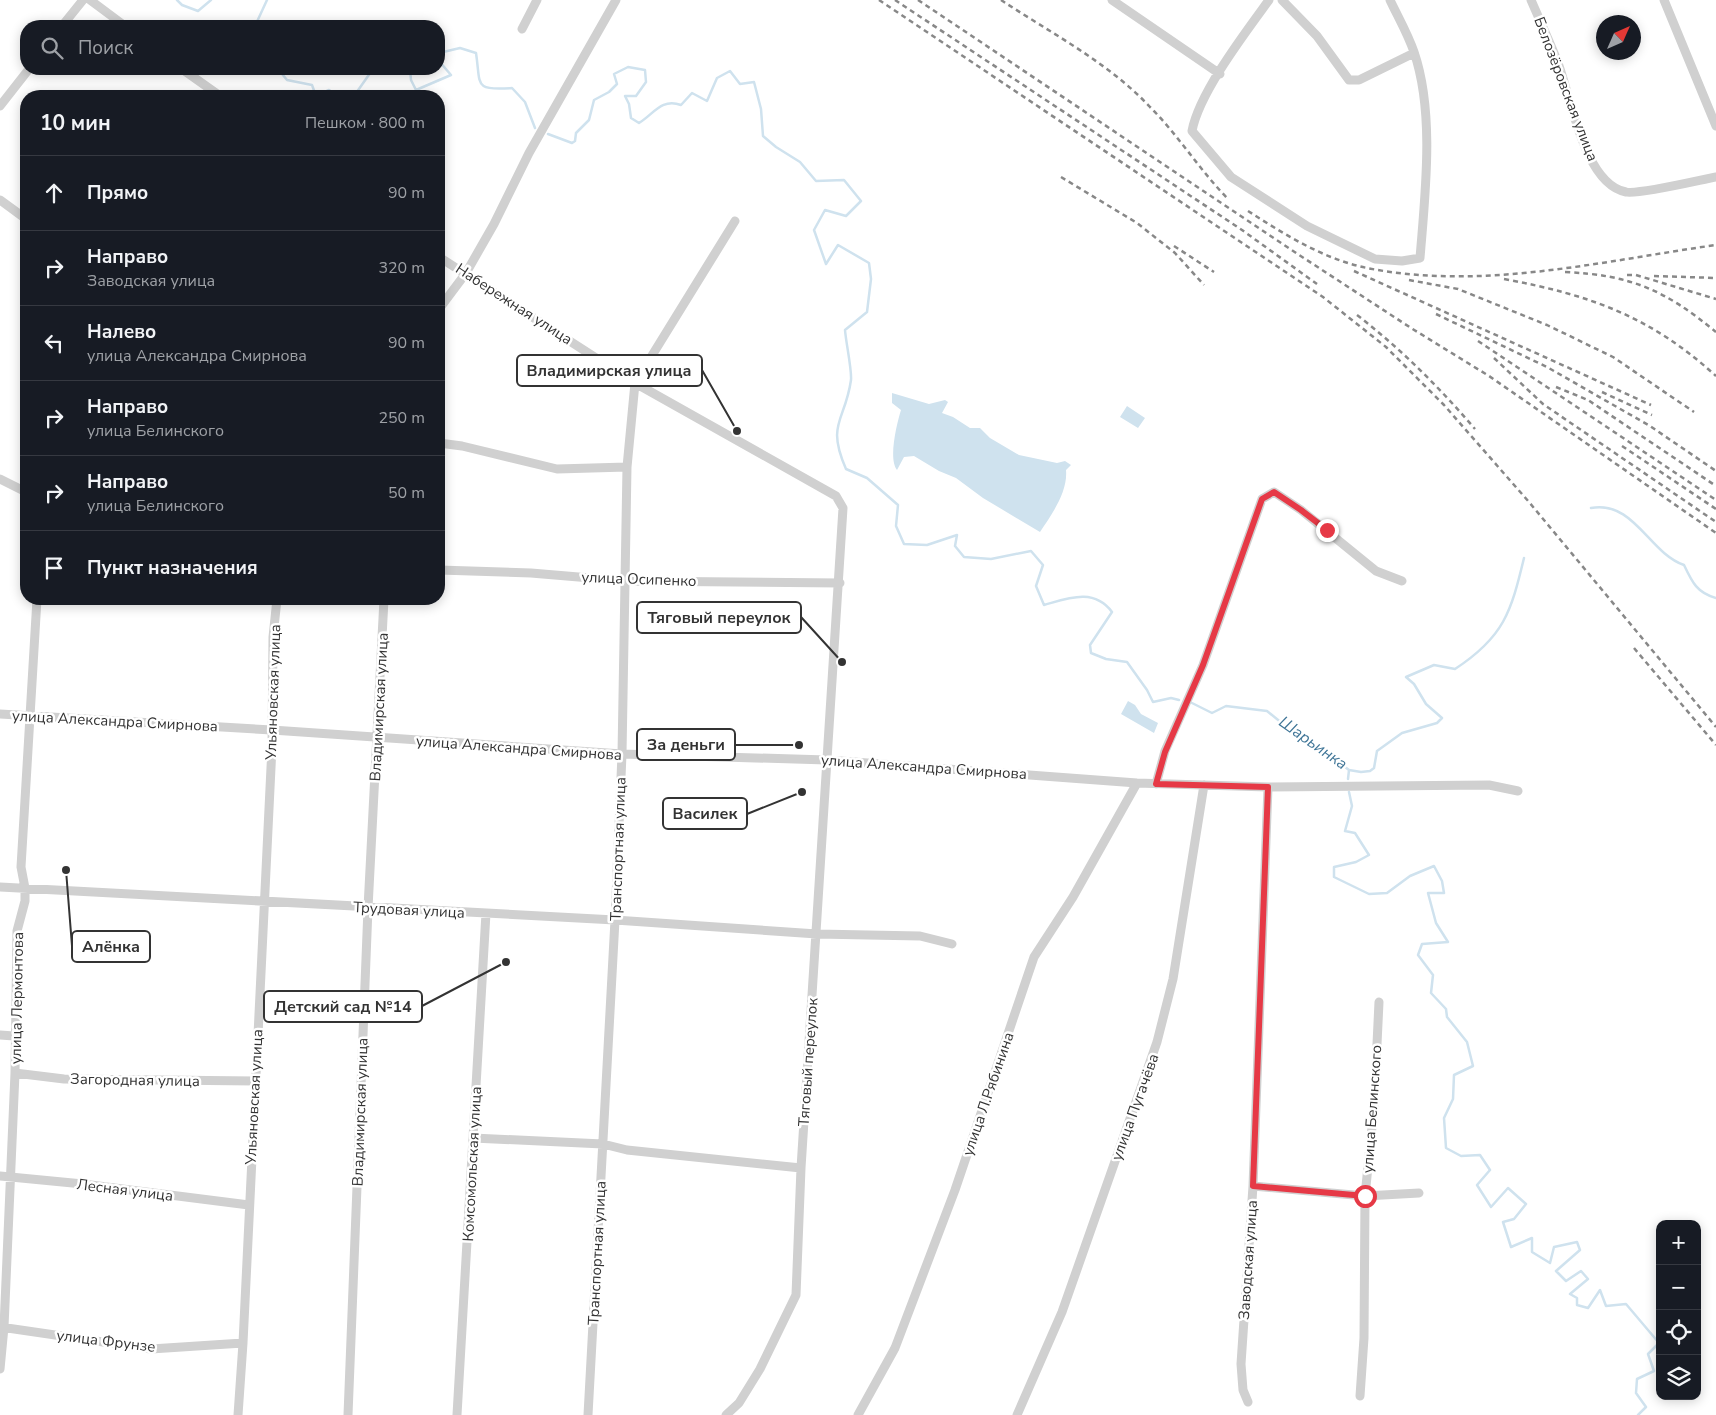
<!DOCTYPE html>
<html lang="ru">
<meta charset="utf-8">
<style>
:root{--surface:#171b24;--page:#242831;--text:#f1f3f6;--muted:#9ea1a6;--line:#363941}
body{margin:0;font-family:"Nunito Sans",sans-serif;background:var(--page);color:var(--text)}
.controls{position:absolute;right:15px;bottom:15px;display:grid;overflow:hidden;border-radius:10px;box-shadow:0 2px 12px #0003}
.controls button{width:45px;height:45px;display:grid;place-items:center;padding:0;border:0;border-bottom:1px solid var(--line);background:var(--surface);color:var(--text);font:25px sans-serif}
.compass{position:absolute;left:1596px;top:15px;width:45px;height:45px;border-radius:50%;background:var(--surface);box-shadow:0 2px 12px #0003;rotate:45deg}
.stop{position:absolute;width:15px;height:15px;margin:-11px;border:4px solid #e63946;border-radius:50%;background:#fff}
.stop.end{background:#e63946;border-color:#fff;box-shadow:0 1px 5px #0008}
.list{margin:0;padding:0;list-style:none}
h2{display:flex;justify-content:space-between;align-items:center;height:65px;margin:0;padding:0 20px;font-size:21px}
h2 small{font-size:16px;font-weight:400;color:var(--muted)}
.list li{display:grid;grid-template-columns:32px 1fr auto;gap:15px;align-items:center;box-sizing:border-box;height:75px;padding:0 20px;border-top:1px solid var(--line)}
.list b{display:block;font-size:19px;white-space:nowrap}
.list p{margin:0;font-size:16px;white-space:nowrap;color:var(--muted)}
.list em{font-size:16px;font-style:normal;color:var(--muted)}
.icon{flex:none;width:28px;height:28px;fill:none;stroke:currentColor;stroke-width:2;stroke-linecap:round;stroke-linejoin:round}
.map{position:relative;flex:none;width:1716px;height:1415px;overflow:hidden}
.search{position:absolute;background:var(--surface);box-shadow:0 2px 12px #0003;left:20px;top:20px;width:425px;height:55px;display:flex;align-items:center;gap:12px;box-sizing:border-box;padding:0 18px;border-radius:20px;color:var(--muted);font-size:19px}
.panel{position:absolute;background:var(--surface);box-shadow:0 2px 12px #0003;left:20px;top:90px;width:425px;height:515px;border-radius:20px}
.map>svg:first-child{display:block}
</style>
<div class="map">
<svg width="1716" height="1415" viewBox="0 0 1716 1415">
<rect width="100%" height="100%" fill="#fff"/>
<path fill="#cfe2ee" d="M 892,393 L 929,404 L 945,400 L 948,402 L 942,413 L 953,417 L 970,428 L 980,428 L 990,438 L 1019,455 L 1057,463 L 1065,461 L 1071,465 L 1066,470 C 1068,492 1052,514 1040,532 L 983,498 L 956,478 L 939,471 L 914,456 L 904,457 L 897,470 C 888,459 897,423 901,410 L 892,403 Z
M 1127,406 L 1145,418 L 1138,428 L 1120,417 Z
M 1128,701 L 1135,705 L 1141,714 L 1158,723 L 1154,733 L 1121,714 Z"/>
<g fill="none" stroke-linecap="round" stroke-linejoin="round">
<path stroke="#cfe2ee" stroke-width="2.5" d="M 177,0 L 182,5 L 198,11 L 211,0
M 255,26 L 267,0
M 439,53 L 460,48 L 476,53 C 481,85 473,91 512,88 L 525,102 L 535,128
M 278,69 L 287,80 L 312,85 L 316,96
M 410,69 L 411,80 L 416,90 L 451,75 L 439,61
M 316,96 L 329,90 L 339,96
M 354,96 L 373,69
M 548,134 L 572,143 L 575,141 L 576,133 L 589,120 L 594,100 L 609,92 L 617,84 L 614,74 L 628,67 L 645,70 L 646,82 L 636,96 L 625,96 L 629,104 L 631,118 L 639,123 C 654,114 661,98 681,105 L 692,93 L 707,101 L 717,78 L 730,71 L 740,84 L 754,82 L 761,109 L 763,136 L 776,147 L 800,162 L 816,181 L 844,180 L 861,201 L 846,216 L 825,210 L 814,230 L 826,264 L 838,245 L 869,263 L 871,279 L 867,312 L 845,330 C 846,343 852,370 851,380 C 845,422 826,423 846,469 L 867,478 L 898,505 L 896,526 L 904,544 L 927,545 L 957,535 L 955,546 L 964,557 L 991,559 L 1031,551 L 1043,565 L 1036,586 L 1044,605 C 1069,598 1094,588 1112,612 L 1090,645 L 1091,653 L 1106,659 L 1127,662 L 1147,690 L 1153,702 L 1171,698 L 1179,700
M 1591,508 C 1634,500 1649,553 1684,565 C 1692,582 1697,593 1716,598
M 1192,703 L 1212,713 L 1226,706 L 1267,711 L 1294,733 L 1315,744 L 1349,770 L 1361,772 L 1370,771 L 1374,768 L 1377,751 L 1402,733 L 1437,723 L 1442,718 L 1426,704 L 1414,684 L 1406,677 L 1434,665 L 1455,669 C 1504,637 1511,612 1524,558
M 1348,779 L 1349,770
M 1349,792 L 1352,806 L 1345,831 L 1355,833 L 1369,855 L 1356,862 L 1334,867 L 1334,877 L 1369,894 L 1387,893 L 1410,876 L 1434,866 L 1442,881 L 1444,893 L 1428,893 L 1436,923 L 1448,942 L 1422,944 L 1418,955 L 1433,975 L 1431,993 L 1446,1009 L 1447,1017 L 1467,1042 L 1473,1066 L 1454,1075 L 1453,1099 L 1444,1118 L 1446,1148 L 1461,1156 L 1480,1155 L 1490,1170 L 1477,1185 L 1491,1207 L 1508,1188 L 1526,1204 L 1514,1219 L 1503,1222 L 1511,1247 L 1532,1238 L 1532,1252 L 1550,1263 L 1554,1247 L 1577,1242 L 1580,1250 L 1556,1271 L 1566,1281 L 1581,1271 L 1588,1279 L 1570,1294 L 1577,1298 L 1577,1305 L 1588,1308 L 1600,1290 L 1606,1306 L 1626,1304 L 1659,1343 L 1648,1354 L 1654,1371 L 1637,1379 L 1636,1393 L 1646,1407 L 1638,1415"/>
<path stroke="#d0d0d0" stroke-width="9" d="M 90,0 L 125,26
M 1112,0 L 1220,74
M 1269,0 C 1245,33 1199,93 1192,131 L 1231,177 L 1307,226 L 1375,259 L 1402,261 L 1420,258 C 1425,195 1435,113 1414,52 C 1408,34 1398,17 1390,0
M 1282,0 L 1317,36 L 1349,80 L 1359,80 L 1414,53
M 1531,0 C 1540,21 1550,42 1558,63 C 1571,97 1584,184 1626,192 C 1638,195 1700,180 1716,177
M 1664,0 L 1716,126
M 62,26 L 83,0
M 522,29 L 537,0
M 182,69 L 220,96
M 0,106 L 29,69
M 0,200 L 26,219
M 439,257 L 635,383 L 836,496 L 843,508 L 801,1168 L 796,1295 L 760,1369 L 739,1403 L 726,1415
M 439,309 L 466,273 L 494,224 L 529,153 L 616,0
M 439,443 L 462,446 L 557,469 L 627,467
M 0,479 L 26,492
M 439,570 L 531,573 L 626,581 L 840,583
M 0,714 L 272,730 L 622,754 L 827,760 L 1137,783 L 1268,787 L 1489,785 L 1518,791
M 1156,784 L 1165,751 L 1203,665 L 1262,499 L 1274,492 L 1301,510 L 1376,571 L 1402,581
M 0,887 L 615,920 L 817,934 L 920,936 L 952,944
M 0,1035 L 14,1036
M 15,1073 L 64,1079 L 256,1081
M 473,1138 L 603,1144 L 627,1150 L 801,1168
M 0,1176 L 83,1184 L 249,1205
M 1253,1186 L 1365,1196 L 1419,1193
M 0,1327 L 151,1349 L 243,1343
M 0,1369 L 4,1327 L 15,1073 L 17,931 L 25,901 L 25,888 L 21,867 L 37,599
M 1360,1396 L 1364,1338 L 1365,1196 L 1374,1107 L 1379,1002
M 1248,1402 L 1243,1390 L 1241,1364 L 1253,1186 L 1268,787
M 238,1415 L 243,1343 L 272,747 L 273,637 L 277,599
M 348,1415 L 368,908 L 384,599
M 457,1415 L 486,913
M 588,1415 L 615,920 L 622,754 L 627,467 L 635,383 L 735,221
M 858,1415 L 895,1348 L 955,1190 L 1034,957 L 1073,897 L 1137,783
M 1017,1415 L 1062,1312 L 1157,1042 L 1173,979 L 1204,785"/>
<path stroke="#888" stroke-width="2.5" stroke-dasharray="5 4" stroke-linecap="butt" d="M 879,0 L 1323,297 L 1386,347 L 1444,405 L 1529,502 L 1716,727
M 895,0 L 1242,230 L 1317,284
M 918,0 L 1290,249 L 1411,328 L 1489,376 L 1716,533
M 1001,0 C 1051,33 1109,63 1150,107 C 1178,135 1199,169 1227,198
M 1061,177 L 1137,223 L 1175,253 L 1204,285
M 1248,211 C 1284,234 1323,259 1367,268 C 1482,291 1602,261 1716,245
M 1174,246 L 1214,272
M 1354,271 L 1651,405
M 1565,272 C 1631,275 1665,290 1716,332
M 1627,275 L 1636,275 L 1716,299
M 1654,276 L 1716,278
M 1504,279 C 1590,295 1650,316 1716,376
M 1409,280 L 1458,289 L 1547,325 L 1613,357 L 1694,412
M 1436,314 L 1547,367 L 1650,426 L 1716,471
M 1357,315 C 1401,349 1439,387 1475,429
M 1478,341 L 1716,500
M 1494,358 L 1543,404 L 1716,522
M 1556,387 L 1588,400 L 1716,486
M 1602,392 L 1652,415
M 1622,446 L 1716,509
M 1634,648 L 1716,745"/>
</g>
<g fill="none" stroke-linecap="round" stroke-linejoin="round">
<path stroke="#e63946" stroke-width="6" d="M 1327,530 L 1301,510 L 1274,492 L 1262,499 L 1203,665 L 1165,752 L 1156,784 L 1268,787 L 1253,1186 L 1365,1196"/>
</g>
<g text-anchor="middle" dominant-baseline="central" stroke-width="5" stroke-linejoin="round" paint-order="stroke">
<g font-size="15" fill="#333" stroke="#fff">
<text transform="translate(1566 89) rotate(69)">Белозёровская улица</text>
<text transform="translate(514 304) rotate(33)">Набережная улица</text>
<text transform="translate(639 579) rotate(2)">улица Осипенко</text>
<text transform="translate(273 692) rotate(-88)">Ульяновская улица</text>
<text transform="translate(379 707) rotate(-87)">Владимирская улица</text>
<text transform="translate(115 721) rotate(3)">улица Александра Смирнова</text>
<text transform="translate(519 748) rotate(4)">улица Александра Смирнова</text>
<text transform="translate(924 767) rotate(4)">улица Александра Смирнова</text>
<text transform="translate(618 849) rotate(-88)">Транспортная улица</text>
<text transform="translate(409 910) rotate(3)">Трудовая улица</text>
<text transform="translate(17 998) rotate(-89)">улица Лермонтова</text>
<text transform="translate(808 1062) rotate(-86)">Тяговый переулок</text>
<text transform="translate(135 1080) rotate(1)">Загородная улица</text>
<text transform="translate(988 1094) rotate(-71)">улица Л.Рябинина</text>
<text transform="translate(254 1097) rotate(-87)">Ульяновская улица</text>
<text transform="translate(1135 1107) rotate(-70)">улица Пугачёва</text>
<text transform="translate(1372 1109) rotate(-86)">улица Белинского</text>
<text transform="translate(360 1112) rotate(-88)">Владимирская улица</text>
<text transform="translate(472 1164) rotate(-87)">Комсомольская улица</text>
<text transform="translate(125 1190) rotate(7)">Лесная улица</text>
<text transform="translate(597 1253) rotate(-87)">Транспортная улица</text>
<text transform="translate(1248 1260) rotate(-86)">Заводская улица</text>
<text transform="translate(106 1341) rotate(7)">улица Фрунзе</text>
</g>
<g font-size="16" font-style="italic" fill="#3f7597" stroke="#fff">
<text transform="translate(1313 743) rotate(35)">Шарьинка</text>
</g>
</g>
<path fill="none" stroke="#333" stroke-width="2" d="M737 431L702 370M842 662L801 617M799 745L735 745M802 792L747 814M66 870L72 946M506 962L422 1006"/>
<g fill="#333" stroke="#fff" stroke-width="2">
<circle cx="737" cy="431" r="5"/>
<circle cx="842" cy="662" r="5"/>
<circle cx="799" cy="745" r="5"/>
<circle cx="802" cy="792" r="5"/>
<circle cx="66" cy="870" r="5"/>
<circle cx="506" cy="962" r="5"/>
</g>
<g fill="#fff" stroke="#333" stroke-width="2">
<rect x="517" y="355" width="185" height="31" rx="5"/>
<rect x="637" y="602" width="164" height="31" rx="5"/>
<rect x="637" y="729" width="98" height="31" rx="5"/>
<rect x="663" y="798" width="84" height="31" rx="5"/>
<rect x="72" y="931" width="78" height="31" rx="5"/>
<rect x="264" y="991" width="158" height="31" rx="5"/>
</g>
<g font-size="16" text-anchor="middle" font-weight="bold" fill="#333">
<text x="609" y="376">Владимирская улица</text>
<text x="719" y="623">Тяговый переулок</text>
<text x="686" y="750">За деньги</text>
<text x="705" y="819">Василек</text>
<text x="111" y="952">Алёнка</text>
<text x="343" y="1012">Детский сад №14</text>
</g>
</svg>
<div class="controls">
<button>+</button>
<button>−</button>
<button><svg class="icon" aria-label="locate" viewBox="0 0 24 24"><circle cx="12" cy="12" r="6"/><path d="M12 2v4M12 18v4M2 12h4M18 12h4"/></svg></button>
<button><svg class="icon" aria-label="layers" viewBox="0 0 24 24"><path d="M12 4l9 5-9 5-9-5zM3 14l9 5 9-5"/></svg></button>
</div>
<svg class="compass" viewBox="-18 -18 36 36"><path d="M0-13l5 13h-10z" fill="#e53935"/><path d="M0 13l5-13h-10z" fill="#9ea1a6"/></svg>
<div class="stop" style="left:1365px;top:1196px"></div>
<div class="stop end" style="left:1327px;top:530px"></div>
<div class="search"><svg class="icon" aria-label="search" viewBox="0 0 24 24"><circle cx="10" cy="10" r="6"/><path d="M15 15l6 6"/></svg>Поиск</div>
<section class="panel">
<h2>10 мин<small>Пешком · 800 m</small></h2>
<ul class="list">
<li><svg class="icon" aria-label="ahead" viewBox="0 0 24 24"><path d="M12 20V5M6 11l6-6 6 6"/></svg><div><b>Прямо</b></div><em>90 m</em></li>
<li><svg class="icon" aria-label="right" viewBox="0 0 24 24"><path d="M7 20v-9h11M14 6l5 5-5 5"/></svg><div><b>Направо</b><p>Заводская улица</p></div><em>320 m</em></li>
<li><svg class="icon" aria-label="left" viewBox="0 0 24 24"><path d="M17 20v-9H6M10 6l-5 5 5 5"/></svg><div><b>Налево</b><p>улица Александра Смирнова</p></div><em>90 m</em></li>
<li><svg class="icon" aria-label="right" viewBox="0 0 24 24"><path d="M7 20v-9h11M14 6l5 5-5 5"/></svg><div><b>Направо</b><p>улица Белинского</p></div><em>250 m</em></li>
<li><svg class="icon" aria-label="right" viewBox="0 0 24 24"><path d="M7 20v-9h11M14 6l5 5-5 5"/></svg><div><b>Направо</b><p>улица Белинского</p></div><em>50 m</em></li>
<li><svg class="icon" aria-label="arrive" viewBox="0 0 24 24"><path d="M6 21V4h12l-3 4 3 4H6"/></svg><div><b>Пункт назначения</b></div></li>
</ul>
</section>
</div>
